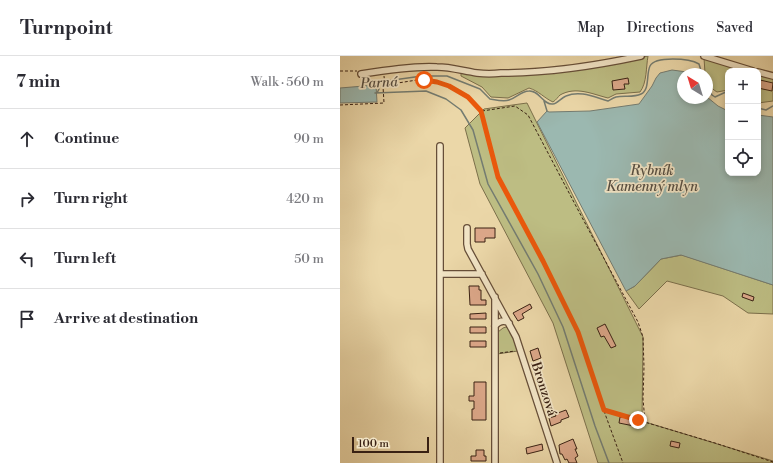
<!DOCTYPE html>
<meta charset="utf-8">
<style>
:root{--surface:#fff;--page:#f2f2f3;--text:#2b2b33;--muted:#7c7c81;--line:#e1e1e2}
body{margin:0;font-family:"Libre Bodoni",serif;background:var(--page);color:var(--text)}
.controls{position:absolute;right:12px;top:12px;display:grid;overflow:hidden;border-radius:8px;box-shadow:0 2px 6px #0003}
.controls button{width:36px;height:36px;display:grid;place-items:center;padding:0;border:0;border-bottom:1px solid var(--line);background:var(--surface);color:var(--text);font:20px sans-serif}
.compass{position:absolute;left:337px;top:12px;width:36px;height:36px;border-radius:50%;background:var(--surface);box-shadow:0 2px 6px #0003;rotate:322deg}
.scale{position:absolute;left:12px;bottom:10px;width:77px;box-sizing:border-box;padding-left:4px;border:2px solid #392113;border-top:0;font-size:11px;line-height:14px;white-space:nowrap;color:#392113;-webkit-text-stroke:3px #f2e5c6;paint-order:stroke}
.stop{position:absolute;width:12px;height:12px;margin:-9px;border:3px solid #ea580c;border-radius:50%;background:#fff}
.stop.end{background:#ea580c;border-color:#fff;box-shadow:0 1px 4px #0008}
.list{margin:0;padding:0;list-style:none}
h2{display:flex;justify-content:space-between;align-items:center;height:52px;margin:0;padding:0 16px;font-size:17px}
h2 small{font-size:13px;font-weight:400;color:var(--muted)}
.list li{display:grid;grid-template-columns:26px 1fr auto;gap:12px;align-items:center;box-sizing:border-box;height:60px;padding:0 16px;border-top:1px solid var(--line)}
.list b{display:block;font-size:15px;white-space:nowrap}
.list em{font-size:13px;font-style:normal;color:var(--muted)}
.icon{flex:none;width:22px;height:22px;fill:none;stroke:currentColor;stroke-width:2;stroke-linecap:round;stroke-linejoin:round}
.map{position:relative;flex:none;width:433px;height:407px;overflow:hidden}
header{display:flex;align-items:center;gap:24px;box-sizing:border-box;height:56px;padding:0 20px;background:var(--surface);border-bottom:1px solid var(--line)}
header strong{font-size:19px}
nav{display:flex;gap:22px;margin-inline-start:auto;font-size:14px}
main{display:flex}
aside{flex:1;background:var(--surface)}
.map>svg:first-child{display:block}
</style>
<header>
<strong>Turnpoint</strong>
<nav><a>Map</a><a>Directions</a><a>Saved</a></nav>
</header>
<main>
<aside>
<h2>7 min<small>Walk · 560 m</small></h2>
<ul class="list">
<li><svg class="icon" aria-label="ahead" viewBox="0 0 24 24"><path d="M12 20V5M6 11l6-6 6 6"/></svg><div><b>Continue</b></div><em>90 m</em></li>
<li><svg class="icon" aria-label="right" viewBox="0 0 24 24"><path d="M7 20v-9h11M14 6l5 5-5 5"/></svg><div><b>Turn right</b></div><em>420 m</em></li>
<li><svg class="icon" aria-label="left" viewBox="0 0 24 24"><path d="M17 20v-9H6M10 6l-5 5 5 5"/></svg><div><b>Turn left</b></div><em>50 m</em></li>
<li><svg class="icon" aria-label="arrive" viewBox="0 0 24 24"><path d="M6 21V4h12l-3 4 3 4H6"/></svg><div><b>Arrive at destination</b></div></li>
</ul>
</aside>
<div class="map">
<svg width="433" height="407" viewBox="0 0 433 407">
<rect width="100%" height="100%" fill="#ebd7a8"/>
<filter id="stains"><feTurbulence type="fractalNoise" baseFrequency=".005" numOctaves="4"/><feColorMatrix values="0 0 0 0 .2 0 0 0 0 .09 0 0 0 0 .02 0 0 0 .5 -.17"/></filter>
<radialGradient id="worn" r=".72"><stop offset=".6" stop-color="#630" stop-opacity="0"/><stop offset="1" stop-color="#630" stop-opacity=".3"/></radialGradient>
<path fill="#bdbd83" stroke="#7b6f4b" d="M 308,0 C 306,11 307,27 300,36 L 276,38 L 268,42 C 252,38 236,30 220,39 C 218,41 216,44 213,46 C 204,42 199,35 189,32 L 168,42 L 151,41 L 142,31 L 121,20 L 121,15 L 136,19 L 270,8 Z
M 364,2 L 408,15 L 388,15 L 388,34 L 377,36 C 370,32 367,26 367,18 L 365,17 Z
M 418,17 L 433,21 L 433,45 L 418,47 Z
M 187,47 L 303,281 L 302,365 L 433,405 L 433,407 L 258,407 L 213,267 L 140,128 L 125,72 L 144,53 Z
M 342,199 L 433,229 L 433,258 L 408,257 L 383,240 L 327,225 L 299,253 L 286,235 L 295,230 L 321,203 Z
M 166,271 C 174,276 175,287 178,295 L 157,298 L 158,276 L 163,272 Z"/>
<path fill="#9bb8b0" stroke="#747c71" d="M 332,14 L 347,16 L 349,18 L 343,18 L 343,42 L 367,42 L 367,41 L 378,50 L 388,55 L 388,117 L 418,117 L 418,59 L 433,61 L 433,229 L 341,199 L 321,203 L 295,230 L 286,235 L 197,66 L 207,55 L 209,56 L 250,55 L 299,48 L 312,30 L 316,22 L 320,17 Z
M 36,29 L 37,46 L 0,47 L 0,32 Z"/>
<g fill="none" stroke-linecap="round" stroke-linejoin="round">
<path stroke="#747c71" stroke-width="1.5" d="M 367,31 L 372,39 L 375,41 L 388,35
M 35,37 L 86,35 L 106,43 L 121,54 L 133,74 L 148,128 L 198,218 L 223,271 L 255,370 L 269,407
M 37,37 L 39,33 L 39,26 L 82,20 L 107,20 L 140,33 L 150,43 C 156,44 164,46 169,44 C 176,42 181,35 189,35 C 199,34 203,49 213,48 C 217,48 221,42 226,40 C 240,34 254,41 268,45 C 270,44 273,42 276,41 C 284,39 293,42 301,38 C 310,34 306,18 310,10 C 315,0 349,2 359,8 L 362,18
M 204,45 L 207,55
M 418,52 L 426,54 L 433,50"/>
</g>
<path fill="#dca789" stroke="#392113" d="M 288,22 L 289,28 L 284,28 L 285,33 L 273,34 L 272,25 Z
M 420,24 L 433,27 L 432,35 L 418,32 Z
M 135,172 L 155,172 L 155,182 L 145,182 L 145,186 L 135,186 Z
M 129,230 L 139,230 L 139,234 L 141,234 L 141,244 L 146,244 L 146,249 L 130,249 Z
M 403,237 L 414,241 L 413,245 L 402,241 Z
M 190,248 L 192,252 L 182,258 L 184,262 L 178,265 L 173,257 Z
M 146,257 L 146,263 L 130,263 L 130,258 Z
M 265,268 L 276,290 L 271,292 L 264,280 L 261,281 L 257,272 Z
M 130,271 L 146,271 L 146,277 L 130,277 Z
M 130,285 L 146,285 L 146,291 L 130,291 Z
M 198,292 L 201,302 L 193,305 L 190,295 Z
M 134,326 L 146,326 L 146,364 L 132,364 L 132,353 L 134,353 L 134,345 L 129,345 L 129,340 L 134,340 Z
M 226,354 L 229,361 L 221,364 L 221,366 L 211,370 L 209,362 L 216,360 L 215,358 Z
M 280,361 L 289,362 L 289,364 L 295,366 L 294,370 L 279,367 Z
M 233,383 L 237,393 L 235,393 L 238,400 L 235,402 L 237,407 L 229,407 L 227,403 L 225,404 L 222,398 L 220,398 L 219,389 Z
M 331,385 L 340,387 L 339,392 L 330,390 Z
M 202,388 L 203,394 L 187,398 L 186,392 Z
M 136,394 L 144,394 L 144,400 L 146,400 L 146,405 L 131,405 L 131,400 L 136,400 Z"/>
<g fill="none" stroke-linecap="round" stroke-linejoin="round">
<g stroke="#664e38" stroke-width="8">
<path id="street" d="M 364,0 L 413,15
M 418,16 L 433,20
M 21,18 C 46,14 72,10 97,11 C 111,11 123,15 137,17 C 145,18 153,18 161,17 C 208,17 254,10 301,0
M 100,90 L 100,407
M 127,172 L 127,188 L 128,193 L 176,281 L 217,407
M 100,218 L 142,218
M 155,241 L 155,407
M 155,270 C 159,265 164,264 169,267"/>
</g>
<path stroke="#392113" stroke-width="1" stroke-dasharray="3 2" stroke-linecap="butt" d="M 0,15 L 17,15
M 45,29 L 77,24 L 97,26 L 109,30 L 128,41 L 141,55 L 158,121 L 203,205 L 238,277 L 264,354 L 375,387 L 433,406
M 0,49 L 44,47 L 43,30 L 45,29 L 44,20
M 142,55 L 175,50 L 188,59 L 237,152 L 298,266 L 303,281 L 304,311 L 303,343 L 305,365
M 160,297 L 175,295
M 264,355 L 283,407"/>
<use href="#street" stroke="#f2e5c6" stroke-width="5.5"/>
</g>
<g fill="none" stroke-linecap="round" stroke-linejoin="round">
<path stroke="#ea580c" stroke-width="5" d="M 84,24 L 97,26 L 109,30 L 128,41 L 141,55 L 158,121 L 203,205 L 238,276 L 264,354 L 298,364"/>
</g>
<g text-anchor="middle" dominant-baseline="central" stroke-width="3.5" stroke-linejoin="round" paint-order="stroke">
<g font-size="13" fill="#392113" stroke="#f2e5c6">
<text transform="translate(204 333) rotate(72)">Bronzová</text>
</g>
<g font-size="14" font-style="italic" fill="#564e42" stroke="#f2e5c6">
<text transform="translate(39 27) rotate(-3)">Parná</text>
<text x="312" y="115">Rybník<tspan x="312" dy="16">Kamenný mlyn</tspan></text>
</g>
</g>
<rect width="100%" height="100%" filter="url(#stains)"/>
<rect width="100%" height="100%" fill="url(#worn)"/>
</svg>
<div class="controls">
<button>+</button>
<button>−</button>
<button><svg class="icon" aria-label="locate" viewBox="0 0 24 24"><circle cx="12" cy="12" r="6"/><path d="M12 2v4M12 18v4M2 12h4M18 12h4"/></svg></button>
</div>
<svg class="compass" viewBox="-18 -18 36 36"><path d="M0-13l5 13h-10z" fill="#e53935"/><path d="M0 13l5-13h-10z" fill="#7c7c81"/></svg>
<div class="scale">100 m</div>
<div class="stop" style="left:84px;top:24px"></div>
<div class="stop end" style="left:298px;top:364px"></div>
</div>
</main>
